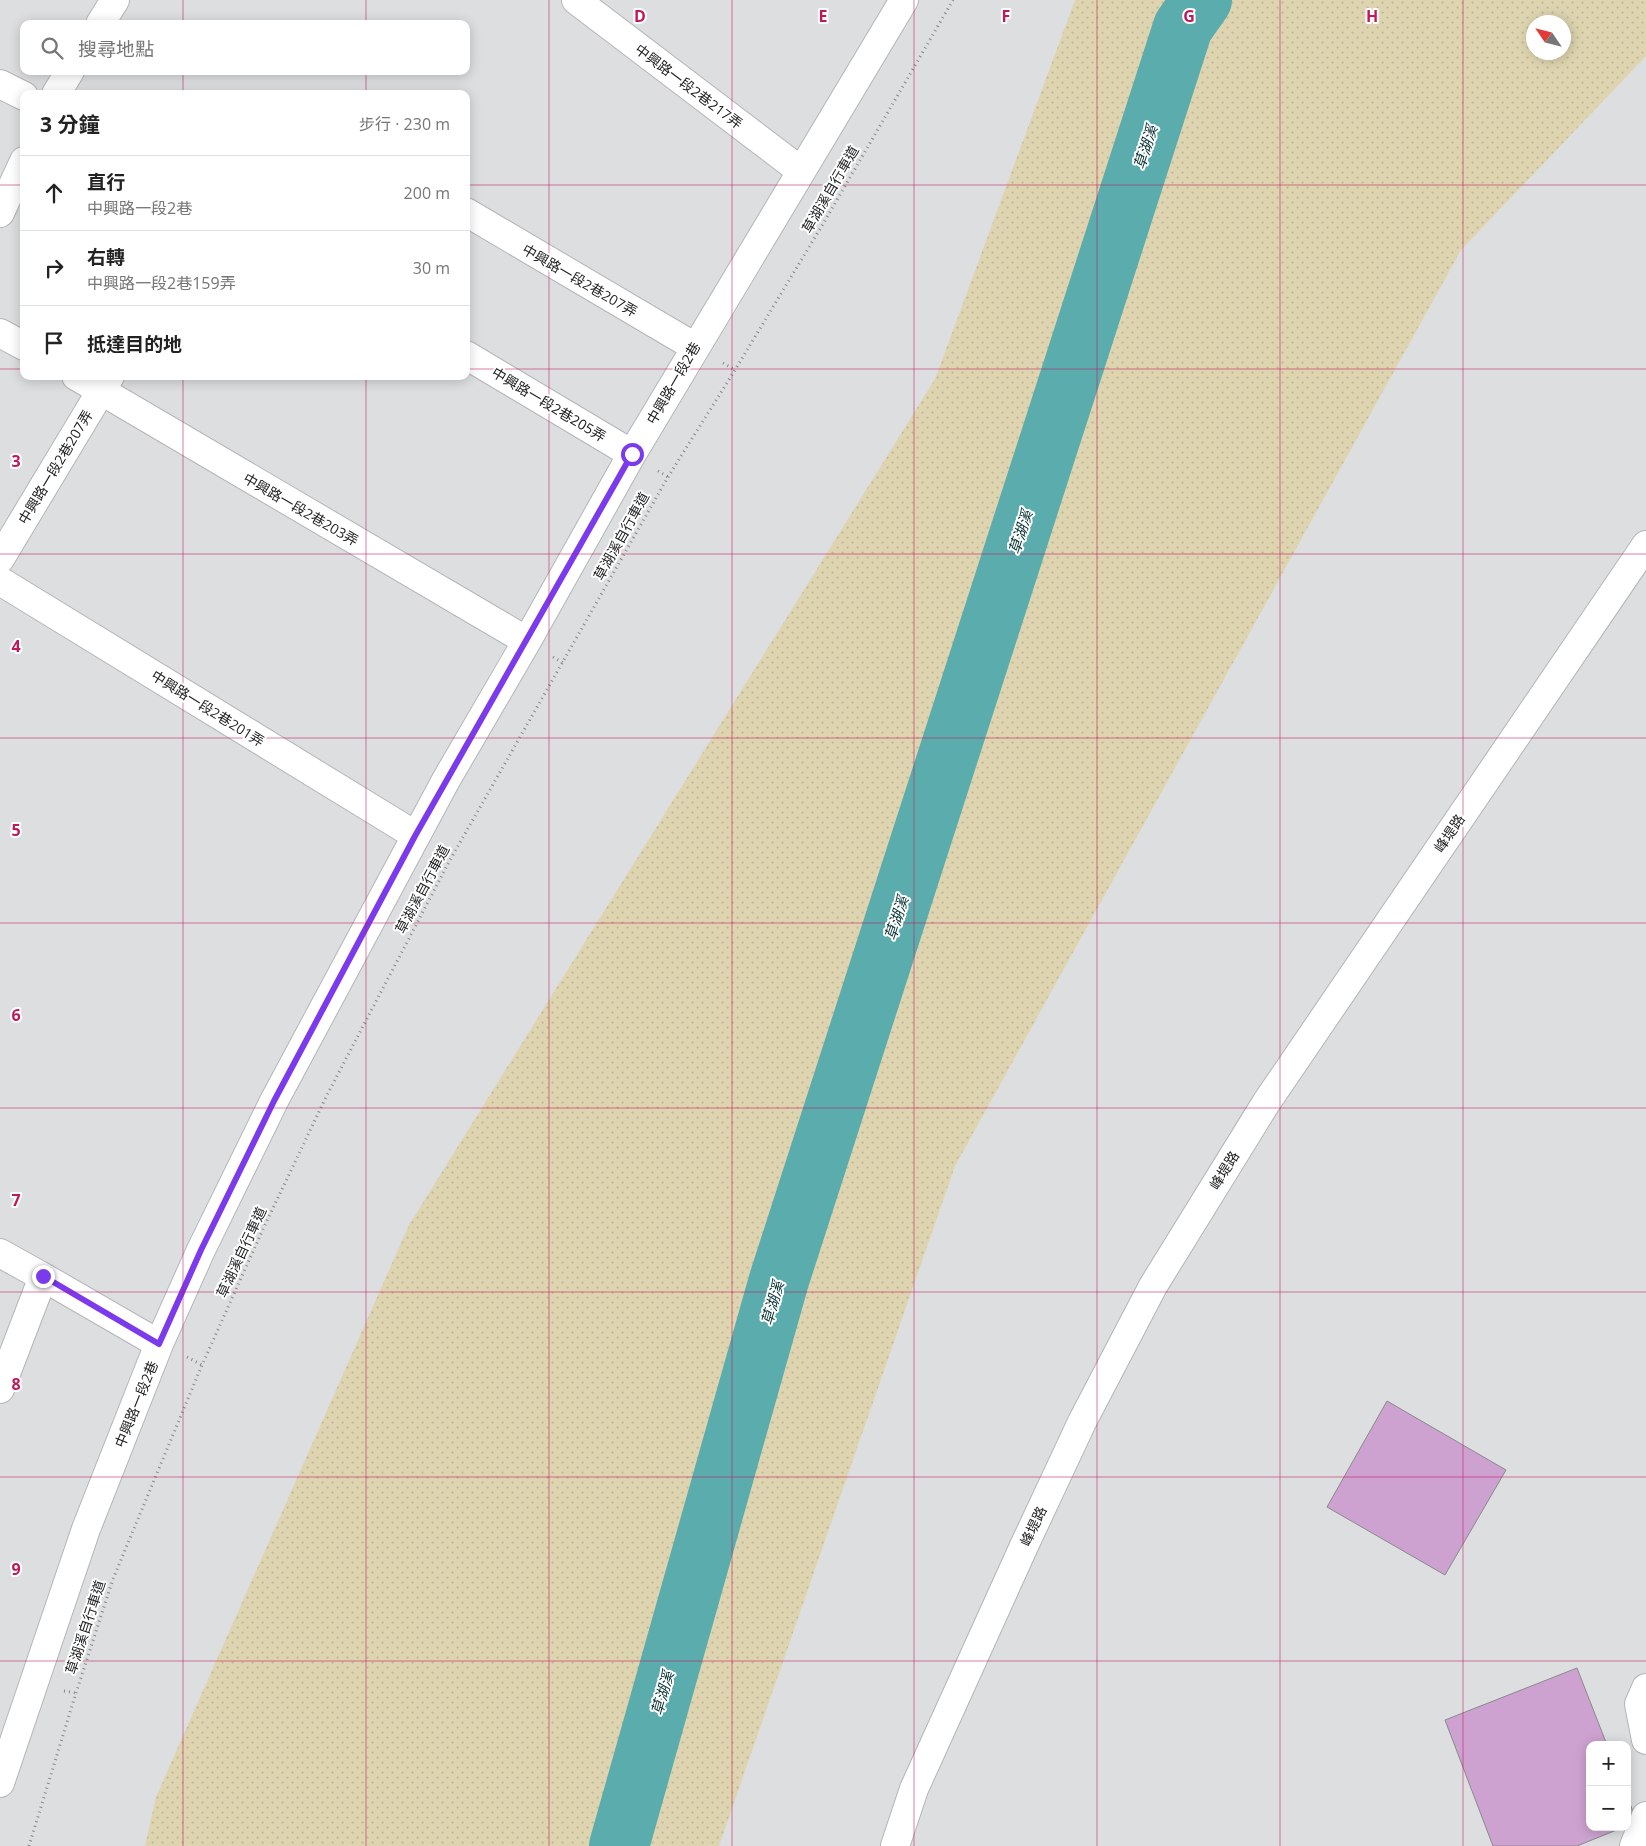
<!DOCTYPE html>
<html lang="zh-TW">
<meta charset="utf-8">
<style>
:root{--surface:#fff;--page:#f6f6f6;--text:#222;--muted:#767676;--line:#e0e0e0}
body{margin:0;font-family:"Open Sans","Noto Sans TC",sans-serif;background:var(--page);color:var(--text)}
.controls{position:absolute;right:15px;bottom:15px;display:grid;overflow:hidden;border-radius:10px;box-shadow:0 2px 12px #0003}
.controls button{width:45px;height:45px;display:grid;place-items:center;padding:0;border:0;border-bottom:1px solid var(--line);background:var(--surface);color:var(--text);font:25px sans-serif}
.compass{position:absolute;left:1526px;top:15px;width:45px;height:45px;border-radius:50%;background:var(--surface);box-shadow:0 2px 12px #0003;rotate:305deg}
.stop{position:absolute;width:15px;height:15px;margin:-11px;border:4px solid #7c3aed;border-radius:50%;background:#fff}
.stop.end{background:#7c3aed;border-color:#fff;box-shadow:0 1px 5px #0008}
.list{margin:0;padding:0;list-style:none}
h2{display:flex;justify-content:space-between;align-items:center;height:65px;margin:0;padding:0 20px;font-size:21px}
h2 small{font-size:16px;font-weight:400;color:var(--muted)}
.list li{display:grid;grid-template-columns:32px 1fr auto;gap:15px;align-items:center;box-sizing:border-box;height:75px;padding:0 20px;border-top:1px solid var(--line)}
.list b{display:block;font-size:19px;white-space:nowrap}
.list p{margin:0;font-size:16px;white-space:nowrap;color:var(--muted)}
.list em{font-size:16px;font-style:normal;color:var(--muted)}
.icon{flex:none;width:28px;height:28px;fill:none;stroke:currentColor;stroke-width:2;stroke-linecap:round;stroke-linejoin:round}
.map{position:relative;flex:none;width:1646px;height:1846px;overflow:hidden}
.search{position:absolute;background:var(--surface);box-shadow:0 2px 12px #0003;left:20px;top:20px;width:450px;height:55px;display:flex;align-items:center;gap:12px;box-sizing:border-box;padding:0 18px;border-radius:10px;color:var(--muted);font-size:19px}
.panel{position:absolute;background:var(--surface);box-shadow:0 2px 12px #0003;left:20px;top:90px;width:450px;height:290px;border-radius:10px}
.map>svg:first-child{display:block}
</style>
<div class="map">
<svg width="1646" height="1846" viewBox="0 0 1646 1846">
<defs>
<pattern id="sand-dots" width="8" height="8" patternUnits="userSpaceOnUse" patternTransform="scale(1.25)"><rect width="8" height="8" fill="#ded5b0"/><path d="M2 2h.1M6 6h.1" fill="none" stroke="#beb797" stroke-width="1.8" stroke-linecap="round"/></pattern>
</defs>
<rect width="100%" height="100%" fill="#dcdee0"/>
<path fill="url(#sand-dots)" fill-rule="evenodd" d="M 1075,0 L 1646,0 L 1646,56 L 1461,250 L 955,1166 L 719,1846 L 145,1846 L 156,1797 L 409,1225 L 935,379 ZM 1534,22 L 1564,22 L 1564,52 L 1534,52 Z"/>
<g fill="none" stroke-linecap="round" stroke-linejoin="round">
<path stroke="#5aacad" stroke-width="60" d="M 619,1846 L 779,1280 L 1183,27 L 1202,0"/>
</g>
<path fill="#cda2d0" stroke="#8a898b" d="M 1387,1401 L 1506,1470 L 1445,1575 L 1327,1507 Z
M 1577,1668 L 1607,1745 L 1590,1745 L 1590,1827 L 1624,1827 L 1577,1846 L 1493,1846 L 1445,1720 Z
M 1627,1796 L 1637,1822 L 1627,1826 Z"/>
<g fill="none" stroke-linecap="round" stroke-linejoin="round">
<g stroke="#b3b5b7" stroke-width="30">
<path id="minor" d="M 576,0 L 801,171
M 100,24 L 115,0
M 0,84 L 24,96
M 56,94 L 70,71
M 466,212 L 695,347
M 0,213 L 24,161
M 0,333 L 24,346
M 466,355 L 632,454
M 76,376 L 527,641
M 0,559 L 110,376
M 0,581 L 415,835
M 0,1253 L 43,1277 L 0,1389
M 43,1277 L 159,1344
M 1646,1688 L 1639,1704 L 1646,1740
M 0,1783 L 86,1529 L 159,1344 L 201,1250 L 274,1101 L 446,780 L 527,641 L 632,454 L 904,0
M 895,1846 L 914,1789 L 1024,1546 L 1082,1422 L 1153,1286 L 1266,1103 L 1646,545
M 1634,1846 L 1646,1816"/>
</g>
<path stroke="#878889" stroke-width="3" stroke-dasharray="1 4" stroke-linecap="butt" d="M 723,363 L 735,370
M 658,471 L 668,477
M 553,657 L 563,663
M 187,1357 L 202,1365
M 64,1691 L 76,1693
M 29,1846 L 76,1693 L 113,1579 L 202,1365 L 264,1227 L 326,1097 L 450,860 L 668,477 L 735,370 L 823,224 L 953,0"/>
<use href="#minor" stroke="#fff" stroke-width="28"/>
</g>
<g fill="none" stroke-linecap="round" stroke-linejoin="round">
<path stroke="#7c3aed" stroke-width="6" d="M 43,1276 L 159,1344 L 201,1250 L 274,1101 L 415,836 L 632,454"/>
</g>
<path fill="none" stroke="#c2185b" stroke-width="1" stroke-opacity="0.55" d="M 183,0 L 183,24M 366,0 L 366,24M 549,0 L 549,1846M 732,0 L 732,1846M 914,0 L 914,1846M 1097,0 L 1097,1846M 1280,0 L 1280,1846M 1463,0 L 1463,1846M 183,71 L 183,94M 366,71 L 366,94M 0,185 L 24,185M 466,185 L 1646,185M 0,369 L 24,369M 466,369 L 1646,369M 183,376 L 183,1846M 366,376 L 366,1846M 0,554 L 1646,554M 0,738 L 1646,738M 0,923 L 1646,923M 0,1108 L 1646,1108M 0,1292 L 1646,1292M 0,1477 L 1646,1477M 0,1661 L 1646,1661"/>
<g text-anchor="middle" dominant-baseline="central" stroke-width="4" stroke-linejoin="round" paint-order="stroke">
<g font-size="14" fill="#212122" stroke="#fff">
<text transform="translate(689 86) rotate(37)">中興路一段2巷217弄</text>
<text transform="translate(830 189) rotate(-60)">草湖溪自行車道</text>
<text transform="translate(580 280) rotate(30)">中興路一段2巷207弄</text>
<text transform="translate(673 383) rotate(-60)">中興路一段2巷</text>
<text transform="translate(549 404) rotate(31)">中興路一段2巷205弄</text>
<text transform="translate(55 467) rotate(-59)">中興路一段2巷207弄</text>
<text transform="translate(301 509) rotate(30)">中興路一段2巷203弄</text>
<text transform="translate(621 536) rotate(-61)">草湖溪自行車道</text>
<text transform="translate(208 708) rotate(32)">中興路一段2巷201弄</text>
<text transform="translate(1449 833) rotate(-56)">峰堤路</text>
<text transform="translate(422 889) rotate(-62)">草湖溪自行車道</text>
<text transform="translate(1224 1170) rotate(-58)">峰堤路</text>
<text transform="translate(241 1252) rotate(-65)">草湖溪自行車道</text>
<text transform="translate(136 1404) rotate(-68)">中興路一段2巷</text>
<text transform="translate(1033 1526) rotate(-65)">峰堤路</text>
<text transform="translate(85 1627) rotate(-72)">草湖溪自行車道</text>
</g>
<g font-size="15" font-style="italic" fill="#093233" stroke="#fff">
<text transform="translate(1145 147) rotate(-72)">草湖溪</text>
<text transform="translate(1020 532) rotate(-72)">草湖溪</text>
<text transform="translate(896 918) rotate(-72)">草湖溪</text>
<text transform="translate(772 1303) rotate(-74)">草湖溪</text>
<text transform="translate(662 1693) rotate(-74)">草湖溪</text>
</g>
</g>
<g font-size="16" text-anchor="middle" font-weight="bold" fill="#c2185b" stroke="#fff" stroke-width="4" stroke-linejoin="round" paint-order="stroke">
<text x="640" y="22">D</text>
<text x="823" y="22">E</text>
<text x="1006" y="22">F</text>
<text x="1189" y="22">G</text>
<text x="1372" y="22">H</text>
<text x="16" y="467">3</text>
<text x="16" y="652">4</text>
<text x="16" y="836">5</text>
<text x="16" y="1021">6</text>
<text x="16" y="1206">7</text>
<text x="16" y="1390">8</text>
<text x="16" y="1575">9</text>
</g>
</svg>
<div class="controls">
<button>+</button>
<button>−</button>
</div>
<svg class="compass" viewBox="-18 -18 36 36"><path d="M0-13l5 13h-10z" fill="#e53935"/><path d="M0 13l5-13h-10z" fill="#767676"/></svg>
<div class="stop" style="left:632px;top:454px"></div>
<div class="stop end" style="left:43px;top:1276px"></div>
<div class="search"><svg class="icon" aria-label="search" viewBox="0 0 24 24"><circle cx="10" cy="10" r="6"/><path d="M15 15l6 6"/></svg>搜尋地點</div>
<section class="panel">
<h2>3 分鐘<small>步行 · 230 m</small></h2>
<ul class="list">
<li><svg class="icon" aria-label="ahead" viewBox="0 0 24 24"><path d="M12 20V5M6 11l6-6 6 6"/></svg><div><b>直行</b><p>中興路一段2巷</p></div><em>200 m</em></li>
<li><svg class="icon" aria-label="right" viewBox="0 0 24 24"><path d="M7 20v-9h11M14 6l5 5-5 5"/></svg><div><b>右轉</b><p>中興路一段2巷159弄</p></div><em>30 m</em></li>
<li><svg class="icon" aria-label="arrive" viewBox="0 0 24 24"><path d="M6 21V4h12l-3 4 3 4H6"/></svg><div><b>抵達目的地</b></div></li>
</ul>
</section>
</div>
